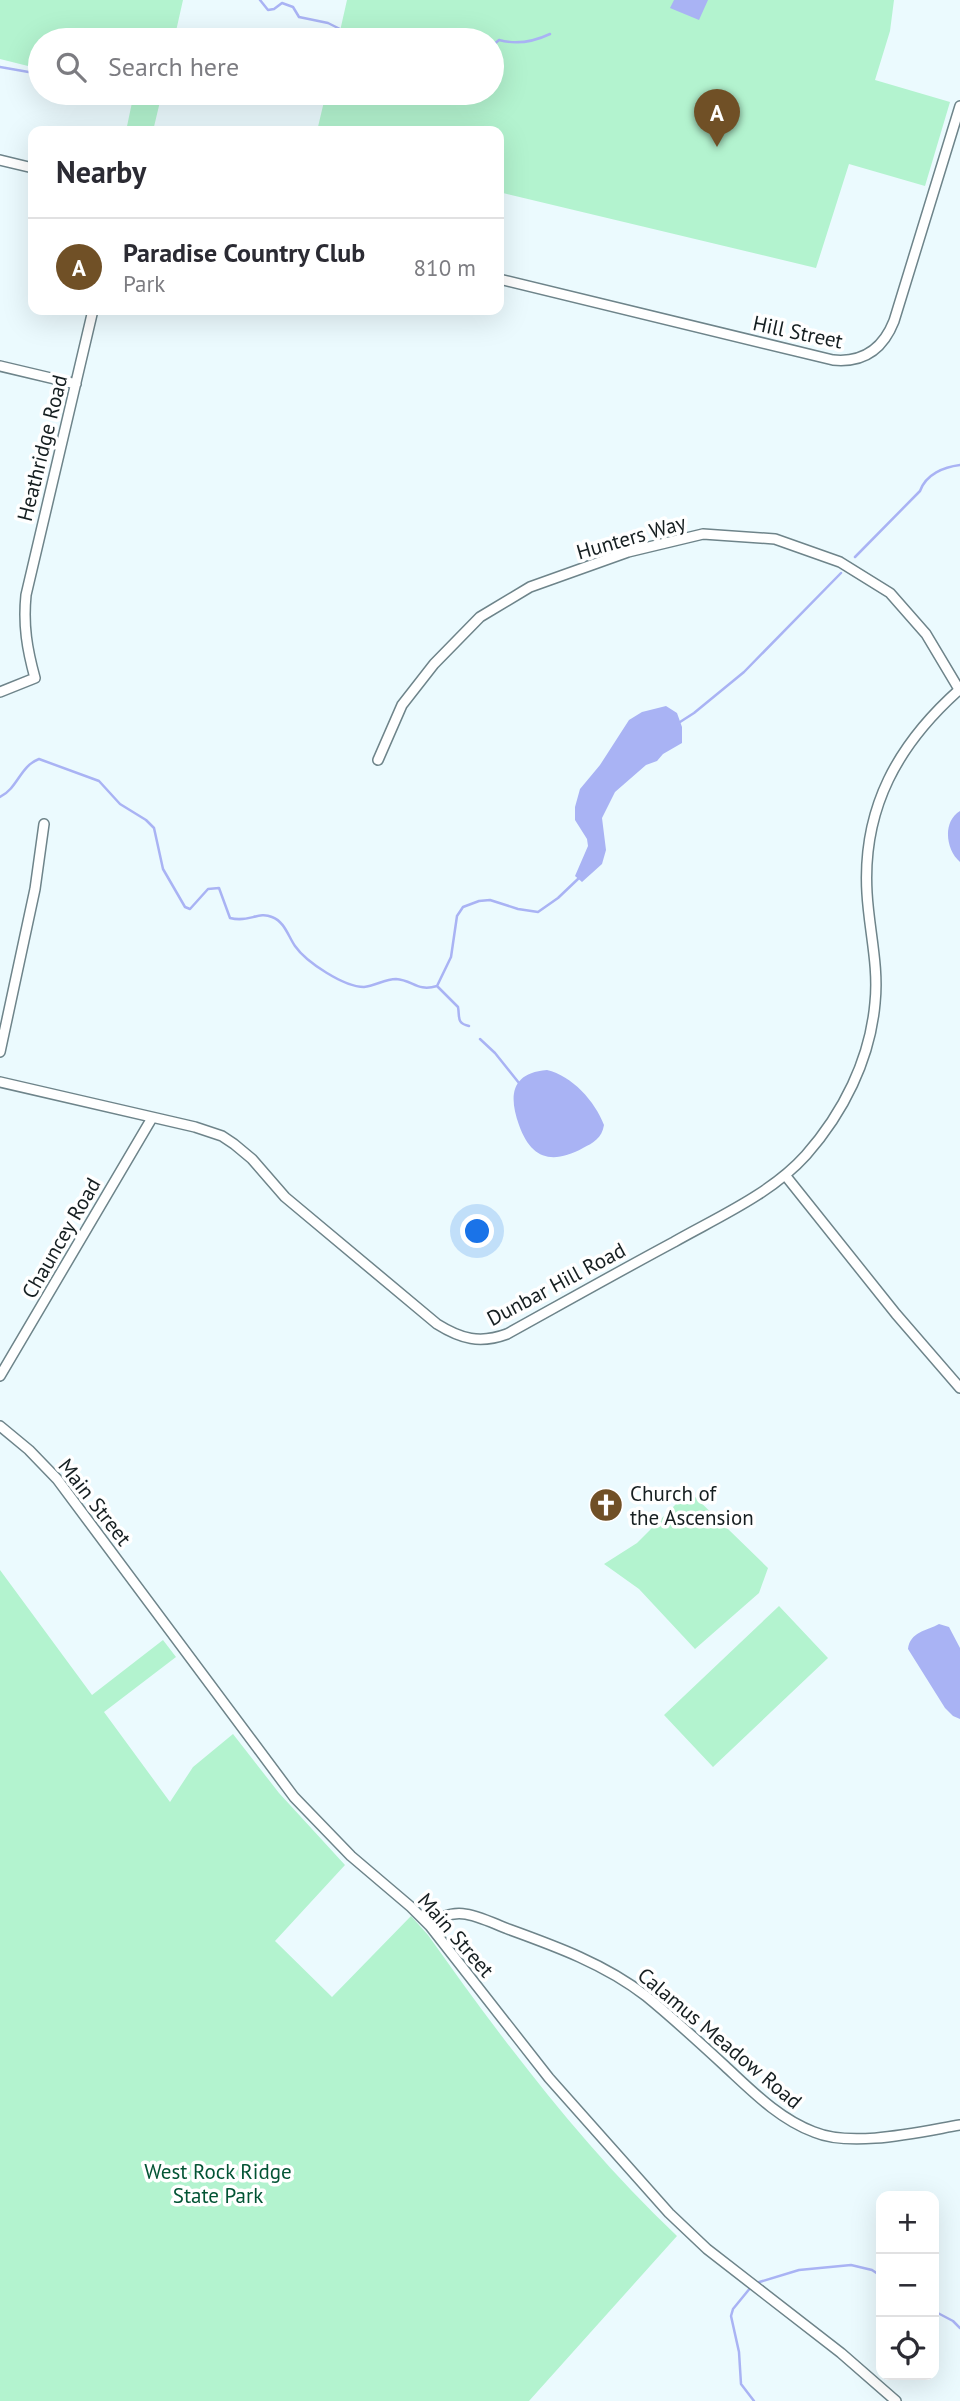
<!DOCTYPE html>
<meta charset="utf-8">
<style>
:root{--surface:#fff;--page:#f2f2f3;--text:#2b2b33;--muted:#7c7c81;--line:#e1e1e2;--accent:#705026}
body{margin:0;font-family:"PT Sans",sans-serif;background:var(--page);color:var(--text)}
.controls{position:absolute;right:21px;bottom:21px;display:grid;overflow:hidden;border-radius:14px;box-shadow:0 7px 28px #0002}
.controls button{width:63px;height:63px;display:grid;place-items:center;padding:0;border:0;border-bottom:2px solid var(--line);background:var(--surface);color:var(--text);font:35px sans-serif}
.you{position:absolute;left:478px;top:1232px;width:24px;height:24px;margin:-18px;border:5px solid #fff;border-radius:50%;background:#1a73e8;box-shadow:0 0 0 10px #1a73e833}
.badge{display:grid;place-items:center;width:46px;height:46px;border-radius:50%;background:var(--accent);color:#fff;font-size:23px;font-weight:700}
.pin{position:absolute;translate:-50% -58px;filter:drop-shadow(0 2px 4px #0008)}
.pin::after{content:'';position:absolute;top:37px;width:24px;height:21px;background:inherit;clip-path:polygon(0 0,100% 0,50% 100%)}
.list{margin:0;padding:0;list-style:none}
h2{display:flex;justify-content:space-between;align-items:center;height:91px;margin:0;padding:0 28px;font-size:30px}
h2 small{font-size:23px;font-weight:400;color:var(--muted)}
.list li{display:grid;grid-template-columns:46px 1fr auto;gap:21px;align-items:center;box-sizing:border-box;height:98px;padding:0 28px;border-top:2px solid var(--line)}
.list b{display:block;font-size:26px;white-space:nowrap}
.list p{margin:0;font-size:23px;white-space:nowrap;color:var(--muted)}
.list em{font-size:23px;font-style:normal;color:var(--muted)}
.icon{flex:none;width:38px;height:38px;fill:none;stroke:currentColor;stroke-width:2;stroke-linecap:round;stroke-linejoin:round}
.map{position:relative;flex:none;width:960px;height:2401px;overflow:hidden}
.search{position:absolute;background:var(--surface);box-shadow:0 7px 28px #0002;left:28px;top:28px;width:476px;height:77px;display:flex;align-items:center;gap:18px;box-sizing:border-box;padding:0 24px;border-radius:38px;color:var(--muted);font-size:26px}
.panel{position:absolute;background:var(--surface);box-shadow:0 7px 28px #0002;left:28px;top:126px;width:476px;height:189px;border-radius:14px}
.map>svg:first-child{display:block}
</style>
<div class="map">
<svg width="960" height="2401" viewBox="0 0 960 2401">
<rect width="100%" height="100%" fill="#ebfafe"/>
<path fill="#b3f3cf" d="M 0,0 L 183,0 L 174,40 L 40,40 L 40,69 L 0,59 Z
M 347,0 L 894,0 L 890,31 L 875,80 L 950,102 L 925,186 L 849,164 L 816,268 L 499,192 L 499,131 L 317,131 L 326,93 L 492,93 L 492,40 L 338,40 Z
M 134,93 L 162,93 L 153,131 L 126,131 Z
M 689,1491 L 768,1568 L 759,1593 L 695,1649 L 639,1589 L 604,1564 L 637,1543 Z
M 0,1570 L 92,1695 L 163,1640 L 176,1657 L 104,1712 L 170,1802 L 193,1767 L 233,1734 L 279,1793 L 345,1865 L 275,1941 L 332,1997 L 411,1916 L 428,1935 C 503,2041 583,2147 677,2236 L 529,2401 L 0,2401 Z
M 779,1606 L 828,1658 L 713,1767 L 664,1715 Z"/>
<path fill="#a9b3f4" d="M 674,0 L 708,0 L 699,20 L 670,8 Z
M 666,706 L 677,713 L 682,727 L 682,743 L 663,754 L 657,761 L 646,765 L 615,792 L 602,818 L 606,850 L 602,864 L 582,882 L 575,876 L 588,846 L 587,839 L 575,820 L 575,807 L 580,789 L 600,765 L 629,720 L 642,712 Z
M 960,811 L 960,862 C 946,850 942,822 960,811 Z
M 547,1070 C 572,1076 595,1101 604,1125 C 602,1138 593,1143 583,1148 C 552,1165 531,1159 519,1125 C 509,1097 510,1073 547,1070 Z
M 939,1624 L 949,1627 L 960,1648 L 960,1719 L 953,1716 L 945,1708 L 908,1649 C 910,1632 926,1631 939,1624 Z"/>
<g fill="none" stroke-linecap="round" stroke-linejoin="round">
<path stroke="#a9b3f4" stroke-width="2.5" d="M 260,0 L 268,10 L 274,9 L 282,3 L 293,7 L 299,17 L 328,23 L 342,30 L 345,40
M 492,46 L 499,40 C 517,45 533,42 550,34
M 0,67 L 40,74
M 855,557 L 920,491 C 926,474 944,467 960,465
M 680,722 L 694,713 L 744,672 L 841,573
M 0,797 C 18,788 20,766 39,759 L 99,781 L 120,804 L 146,820 L 154,828 L 163,869 L 185,907 L 190,909 L 208,889 L 219,888 L 230,918 C 249,923 258,911 272,917 C 285,922 288,936 295,946 C 306,962 344,987 364,987 C 375,986 385,979 396,979 C 413,980 417,992 437,986 L 451,957 L 457,916 L 463,907 L 479,901 L 490,900 L 518,909 L 538,912 L 558,898 L 579,878
M 437,986 L 458,1007 C 460,1017 456,1023 469,1026
M 480,1039 L 495,1053 L 519,1083
M 756,2283 L 799,2270 L 851,2265 L 872,2270 L 881,2276
M 751,2287 L 733,2309 L 731,2316 L 739,2352 L 741,2384 L 754,2401
M 934,2311 L 953,2321 L 960,2328"/>
<g stroke="#6e848a" stroke-width="12">
<path id="street" d="M 0,160 L 33,168
M 499,279 L 833,360 C 863,363 883,349 894,321 L 960,106
M 0,366 L 76,384
M 0,692 L 35,678 C 27,649 23,625 26,595 L 93,310
M 378,760 L 402,705 L 434,664 L 480,617 L 530,587 L 628,552 L 703,534 L 775,539 L 840,562 L 890,593 L 926,634 L 960,691
M 0,1052 L 35,889 L 44,824
M 0,1082 L 195,1127 L 222,1136 L 234,1144 L 252,1159 L 285,1197 L 437,1324 C 461,1339 480,1344 507,1334 C 563,1303 618,1272 674,1242 C 718,1217 771,1194 806,1155 C 843,1113 870,1060 875,1003 C 879,966 869,930 867,893 C 862,808 898,744 960,689
M 785,1175 L 896,1314 L 960,1388
M 0,1376 L 152,1118
M 0,1426 L 29,1450 L 57,1479 L 294,1797 L 351,1856 L 411,1907 L 430,1926 L 549,2078 L 669,2213 L 707,2249 L 841,2353 L 896,2401
M 430,1926 C 455,1902 480,1918 508,1929 C 555,1946 605,1964 646,1996 C 673,2018 699,2042 725,2066 C 752,2091 779,2119 814,2132 C 852,2148 919,2132 960,2125"/>
</g>
<use href="#street" stroke="#fff" stroke-width="9"/>
</g>
<defs>
<g id="church-disc" transform="scale(1.75)"><circle r="9.5" fill="#705026" stroke="#fff"/><path d="M-1.2-6h2.4v3.5h3.3v2.4h-3.3V6h-2.4V-.1h-3.3v-2.4h3.3Z" fill="#fff"/></g>
</defs>
<g fill-rule="evenodd">
<use href="#church-disc" x="606" y="1505"/>
</g>
<g text-anchor="middle" dominant-baseline="central" stroke-width="7" stroke-linejoin="round" paint-order="stroke">
<g font-size="21" fill="#161f21" stroke="#fff">
<text transform="translate(798 332) rotate(12)">Hill Street</text>
<text transform="translate(42 448) rotate(-76)">Heathridge Road</text>
<text transform="translate(631 537) rotate(-16)">Hunters Way</text>
<text transform="translate(61 1238) rotate(-60)">Chauncey Road</text>
<text transform="translate(556 1284) rotate(-28)">Dunbar Hill Road</text>
<text transform="translate(95 1502) rotate(52)">Main Street</text>
<text transform="translate(456 1935) rotate(49)">Main Street</text>
<text transform="translate(720 2038) rotate(40)">Calamus Meadow Road</text>
</g>
<g font-size="21" fill="#161f21" stroke="#fff" text-anchor="start">
<text x="630" y="1493">Church of<tspan x="630" dy="24">the Ascension</tspan></text>
</g>
<g font-size="21" fill="#035435" stroke="#fff">
<text x="218" y="2171">West Rock Ridge<tspan x="218" dy="24">State Park</tspan></text>
</g>
</g>
</svg>
<div class="controls">
<button>+</button>
<button>−</button>
<button><svg class="icon" aria-label="locate" viewBox="0 0 24 24"><circle cx="12" cy="12" r="6"/><path d="M12 2v4M12 18v4M2 12h4M18 12h4"/></svg></button>
</div>
<div class="you"></div>
<div class="pin badge" style="left:717px;top:147px">A</div>
<div class="search"><svg class="icon" aria-label="search" viewBox="0 0 24 24"><circle cx="10" cy="10" r="6"/><path d="M15 15l6 6"/></svg>Search here</div>
<section class="panel">
<h2>Nearby<small></small></h2>
<ul class="list">
<li><span class="badge">A</span><div><b>Paradise Country Club</b><p>Park</p></div><em>810 m</em></li>
</ul>
</section>
</div>
